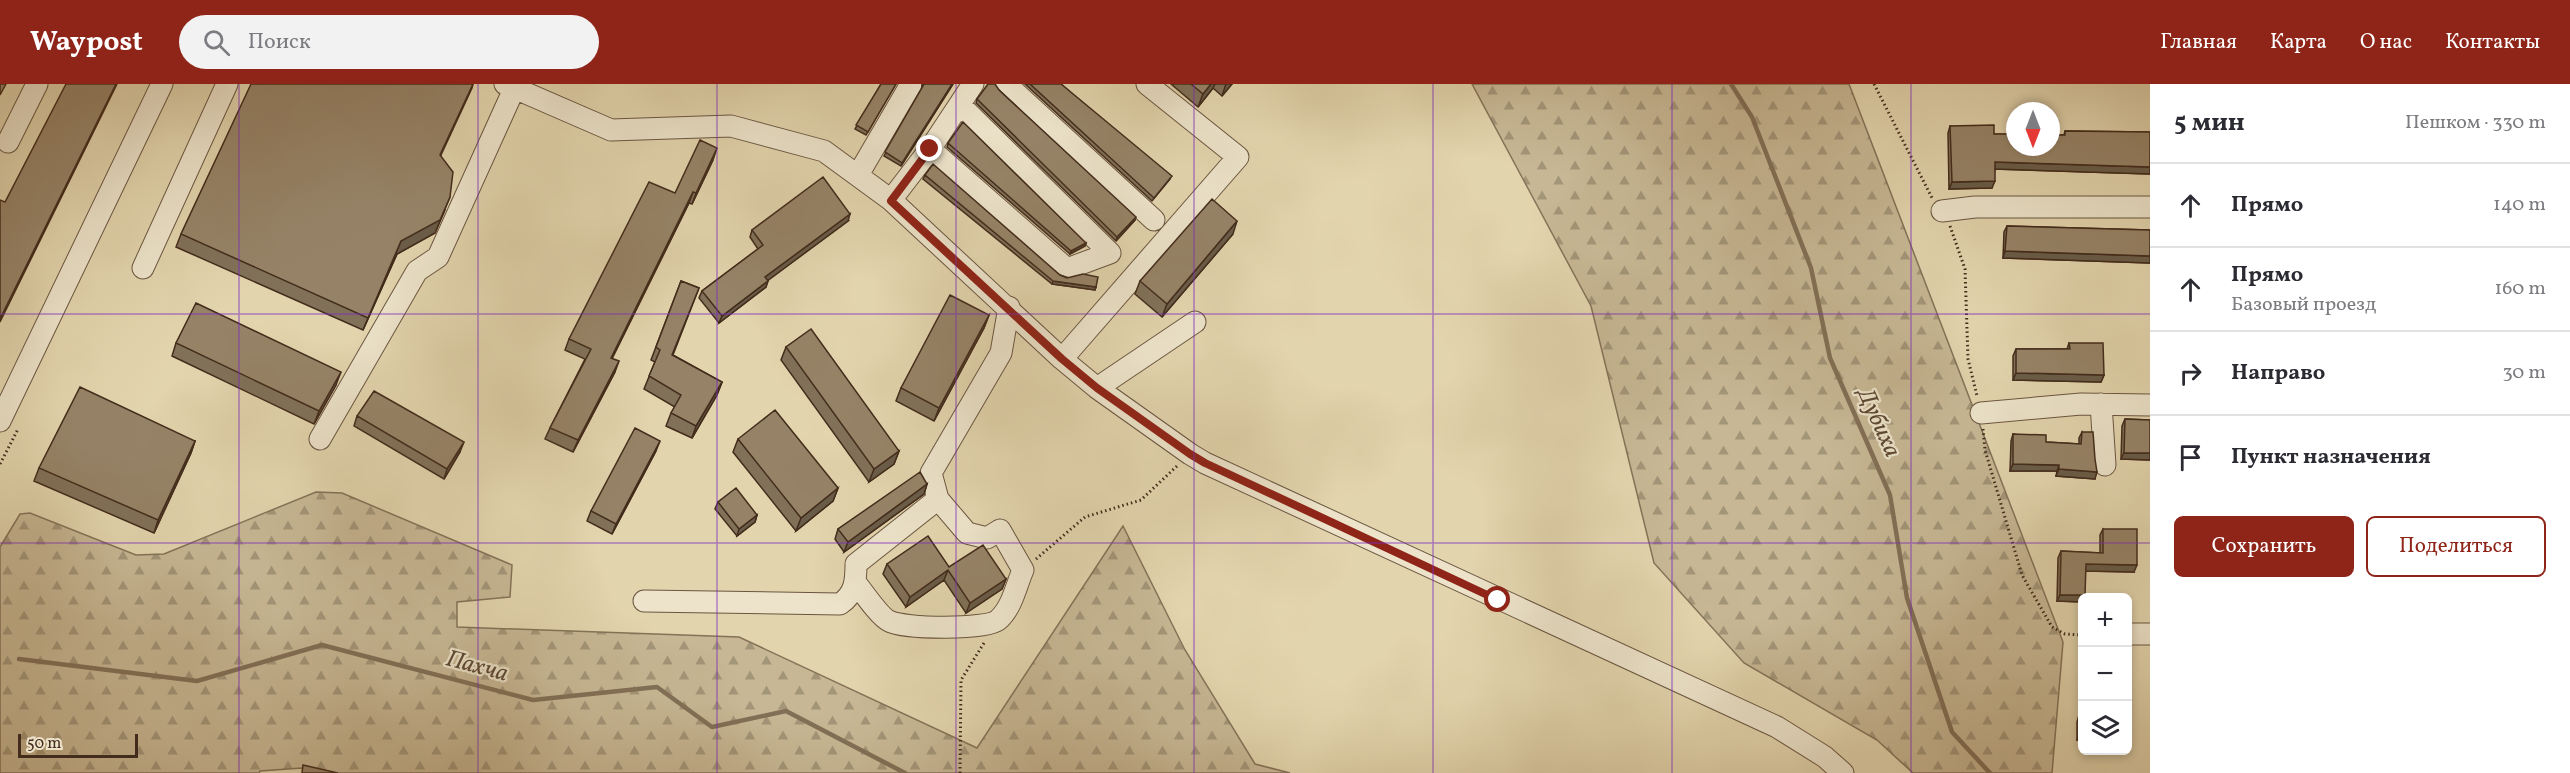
<!DOCTYPE html>
<html lang="ru">
<meta charset="utf-8">
<style>
:root{--surface:#fff;--page:#f2f2f3;--text:#2b2b33;--muted:#7c7c81;--line:#e1e1e2;--accent:#8f2418}
body{margin:0;font-family:Vollkorn,serif;background:var(--page);color:var(--text)}
.controls{position:absolute;right:18px;bottom:18px;display:grid;overflow:hidden;border-radius:9px;box-shadow:0 3px 9px #0003}
.controls button{width:54px;height:54px;display:grid;place-items:center;padding:0;border:0;border-bottom:2px solid var(--line);background:var(--surface);color:var(--text);font:30px sans-serif}
.compass{position:absolute;left:2006px;top:18px;width:54px;height:54px;border-radius:50%;background:var(--surface);box-shadow:0 3px 9px #0003;rotate:180deg}
.scale{position:absolute;left:18px;bottom:15px;width:120px;box-sizing:border-box;padding-left:6px;border:3px solid #432c1c;border-top:0;font-size:16px;line-height:21px;white-space:nowrap;color:#432c1c;-webkit-text-stroke:4px #ece3ca;paint-order:stroke}
.stop{position:absolute;width:18px;height:18px;margin:-14px;border:4px solid #8f2418;border-radius:50%;background:#fff}
.stop.end{background:#8f2418;border-color:#fff;box-shadow:0 2px 6px #0008}
.list{margin:0;padding:0;list-style:none}
h2{display:flex;justify-content:space-between;align-items:center;height:78px;margin:0;padding:0 24px;font-size:26px}
h2 small{font-size:20px;font-weight:400;color:var(--muted)}
.list li{display:grid;grid-template-columns:39px 1fr auto;gap:18px;align-items:center;box-sizing:border-box;height:84px;padding:0 24px;border-top:2px solid var(--line)}
.list b{display:block;font-size:22px;white-space:nowrap}
.list p{margin:0;font-size:20px;white-space:nowrap;color:var(--muted)}
.list em{font-size:20px;font-style:normal;color:var(--muted)}
.actions{display:flex;gap:12px;padding:18px 24px}
.actions a{flex:1;padding:14px 0;border:2px solid var(--accent);border-radius:9px;text-align:center;font-size:21px;color:var(--accent)}
.actions .main{background:var(--accent);color:#fff}
.icon{flex:none;width:33px;height:33px;fill:none;stroke:currentColor;stroke-width:2;stroke-linecap:round;stroke-linejoin:round}
.map{position:relative;flex:none;width:2150px;height:689px;overflow:hidden}
header{display:flex;align-items:center;gap:36px;box-sizing:border-box;height:84px;padding:0 30px;background:var(--accent);color:#fff}
header strong{font-size:28px}
nav{display:flex;gap:33px;margin-inline-start:auto;font-size:21px}
.search{width:420px;height:54px;background:var(--page);display:flex;align-items:center;gap:15px;box-sizing:border-box;padding:0 21px;border-radius:33px;color:var(--muted);font-size:22px}
main{display:flex}
aside{flex:1;background:var(--surface)}
.map>svg:first-child{display:block}
</style>
<header>
<strong>Waypost</strong>
<div class="search"><svg class="icon" aria-label="search" viewBox="0 0 24 24"><circle cx="10" cy="10" r="6"/><path d="M15 15l6 6"/></svg>Поиск</div>
<nav><a>Главная</a><a>Карта</a><a>О нас</a><a>Контакты</a></nav>
</header>
<main>
<div class="map">
<svg width="2150" height="689" viewBox="0 0 2150 689">
<defs>
<pattern id="forest-firs" width="22" height="20" patternUnits="userSpaceOnUse" patternTransform="scale(1.5)"><rect width="22" height="20" fill="#c7b794"/><path d="M5 1l3.5 6h-7zM16 11l3.5 6h-7z" fill="#a39578"/></pattern>
</defs>
<rect width="100%" height="100%" fill="#e2d4ad"/>
<filter id="stains"><feTurbulence type="fractalNoise" baseFrequency=".00333" numOctaves="4"/><feColorMatrix values="0 0 0 0 .2 0 0 0 0 .09 0 0 0 0 .02 0 0 0 .5 -.17"/></filter>
<radialGradient id="worn" r=".72"><stop offset=".6" stop-color="#630" stop-opacity="0"/><stop offset="1" stop-color="#630" stop-opacity=".3"/></radialGradient>
<path fill="url(#forest-firs)" stroke="#857258" stroke-width="1.5" d="M 1472,0 L 1849,0 L 2063,558 L 2052,689 L 1913,689 L 1877,656 L 1744,579 L 1654,479 L 1591,222 Z
M 316,408 L 342,409 L 512,481 L 510,513 L 457,518 L 457,543 L 739,553 L 977,664 L 1123,442 L 1185,566 L 1255,680 L 1290,689 L 323,689 L 302,684 L 260,687 L 259,689 L 0,689 L 0,463 L 20,430 L 30,429 L 136,471 L 164,470 Z"/>
<g fill="none" stroke-linecap="round" stroke-linejoin="round">
<path stroke="#826f56" stroke-width="4.5" d="M 1731,0 L 1752,33 L 1811,184 L 1830,274 L 1890,411 L 1907,514 L 1952,648 L 1990,689
M 19,575 L 197,597 L 322,561 L 533,616 L 657,603 L 712,643 L 786,627 L 905,689"/>
<g stroke="#6b5640" stroke-width="23">
<path id="minor" d="M 505,0 L 611,46 L 731,42 L 824,67 L 891,116 L 1062,275 L 1097,304 L 1190,370 L 1205,379 L 1777,643 L 1825,673 L 1843,689
M 1006,0 L 1154,136
M 8,58 L 37,0
M 930,65 L 1067,185 L 1110,169 L 960,21
M 858,91 L 911,0
M 891,116 L 930,65 L 973,0
M 1942,127 L 1975,123 L 2150,123
M 143,184 L 227,0
M 1062,275 L 1238,73 L 1147,0
M 1097,304 L 1195,238
M 2101,320 L 2105,381
M 1981,329 L 2081,320 L 2150,321
M 0,337 L 162,0
M 320,355 L 417,187 L 438,173 L 514,5
M 856,499 C 863,508 880,533 889,537 C 904,545 986,546 998,536 C 1012,524 1016,502 1023,486 L 1000,446 L 987,454 L 967,449 L 938,415 L 931,389 L 1001,269 L 1009,223
M 644,517 L 840,520 C 855,510 856,497 856,480 L 938,415
M 2128,550 L 2150,550"/>
</g>
<path stroke="#432c1c" stroke-width="3" stroke-dasharray="1.5 3" stroke-linecap="butt" d="M 1874,0 L 1932,114
M 1950,142 L 1965,185 L 1968,275 L 1977,312
M 1983,345 L 1985,366 L 2022,491 L 2052,543 L 2065,550 L 2082,551 L 2082,561
M 0,380 L 18,345
M 1036,475 L 1085,433 L 1141,416 L 1177,382
M 960,689 L 961,596 L 984,559"/>
<use href="#minor" stroke="#ece3ca" stroke-width="21"/>
</g>
<path fill="#817159" stroke="#432c1c" stroke-width="1.5" d="M 881,0 L 896,0 L 866,51 L 855,45 Z
M 922,0 L 953,0 L 901,82 L 884,72 L 922,5 Z
M 1025,0 L 1061,0 L 1170,95 L 1152,117 Z
M 1171,0 L 1232,0 L 1222,12 L 1213,4 L 1198,23 Z
M 999,6 L 1135,136 L 1116,157 L 976,19 L 977,15 Z
M 1950,42 L 1994,50 L 2064,51 L 2065,47 L 2150,48 L 2150,90 L 1995,85 L 1992,104 L 1949,105 L 1948,49 Z
M 948,59 L 1086,159 L 1085,162 L 1070,170 L 947,63 Z
M 441,72 L 445,126 L 435,149 L 397,170 L 363,246 L 176,163 L 181,150 Z
M 713,76 L 692,120 L 689,119 L 612,274 L 615,288 L 573,368 L 545,355 L 550,344 L 585,275 L 565,266 L 569,255 L 675,109 Z
M 925,91 L 1060,191 L 1096,203 L 1095,206 L 1052,200 L 923,95 Z
M 848,137 L 768,196 L 766,203 L 719,239 L 699,214 L 702,207 L 758,165 L 750,153 L 752,146 Z
M 2007,142 L 2150,146 L 2150,179 L 2003,174 L 2004,148 Z
M 1233,150 L 1162,233 L 1135,210 L 1140,197 Z
M 681,197 L 699,204 L 673,271 L 722,298 L 717,311 L 692,354 L 666,342 L 671,329 L 675,323 L 644,305 L 655,278 L 651,276 Z
M 989,231 L 984,244 L 934,337 L 896,317 L 901,304 Z
M 176,259 L 336,301 L 314,340 L 172,272 Z
M 2069,259 L 2104,291 L 2101,298 L 2013,296 L 2013,272 L 2016,265 L 2067,265 Z
M 786,263 L 899,367 L 894,380 L 869,398 L 781,276 Z
M 357,332 L 460,368 L 444,395 L 354,342 Z
M 2125,335 L 2150,336 L 2150,376 L 2121,375 L 2122,342 Z
M 2082,348 L 2095,395 L 2056,392 L 2057,387 L 2010,387 L 2011,357 L 2013,350 L 2046,358 L 2079,360 L 2079,354 Z
M 738,355 L 838,404 L 833,417 L 796,447 L 733,368 Z
M 195,357 L 191,369 L 154,449 L 34,397 L 39,384 Z
M 656,367 L 612,450 L 587,437 L 591,427 Z
M 927,400 L 924,410 L 844,468 L 835,455 L 838,445 Z
M 718,418 L 757,431 L 755,438 L 737,452 L 715,425 Z
M 2103,445 L 2134,488 L 2085,487 L 2082,518 L 2057,517 L 2058,474 L 2061,467 L 2100,469 L 2100,451 Z
M 887,480 L 949,483 L 1006,495 L 1002,505 L 966,529 L 944,496 L 906,523 L 883,490 Z
M 2079,631 L 2082,656 L 2077,656 L 2077,638 Z"/>
<path fill="#695c48" stroke="#432c1c" stroke-width="1.5" d="M 116,0 L 117,0 L 0,238 L 0,235 Z
M 473,0 L 472,4 L 435,84 L 440,71 Z
M 952,0 L 953,0 L 901,82 L 902,79 Z
M 1211,0 L 1215,0 L 1213,4 L 1198,23 L 1203,10 Z
M 1226,0 L 1232,0 L 1222,12 Z
M 717,64 L 713,76 L 692,120 L 696,109 Z
M 1995,78 L 2150,83 L 2150,90 L 1992,85 Z
M 1995,97 L 1992,104 L 1949,105 L 1952,98 Z
M 693,108 L 689,119 L 607,285 L 611,274 Z
M 450,113 L 435,149 L 397,170 L 363,246 L 368,234 L 401,157 Z
M 850,130 L 848,137 L 763,200 L 765,193 Z
M 1136,133 L 1135,136 L 1116,157 L 1117,153 Z
M 1237,137 L 1233,150 L 1162,233 L 1167,220 Z
M 1086,159 L 1085,162 L 1070,170 L 1071,167 Z
M 2005,167 L 2150,172 L 2150,179 L 2003,174 Z
M 768,197 L 766,203 L 719,239 L 722,232 Z
M 1053,197 L 1096,203 L 1095,206 L 1052,200 Z
M 989,231 L 984,244 L 934,337 L 939,324 Z
M 619,277 L 615,288 L 573,368 L 578,356 Z
M 341,288 L 336,301 L 314,340 L 319,327 Z
M 2016,289 L 2104,291 L 2101,298 L 2013,296 Z
M 722,298 L 717,311 L 692,354 L 696,342 Z
M 195,357 L 191,369 L 154,449 L 158,436 Z
M 660,357 L 656,367 L 612,450 L 616,440 Z
M 464,358 L 460,368 L 444,395 L 447,385 Z
M 899,367 L 894,380 L 869,398 L 874,385 Z
M 2124,369 L 2150,369 L 2150,376 L 2121,375 Z
M 2013,380 L 2059,381 L 2057,387 L 2010,387 Z
M 2059,385 L 2097,388 L 2095,395 L 2056,392 Z
M 927,400 L 924,410 L 844,468 L 848,458 Z
M 838,404 L 833,417 L 796,447 L 801,434 Z
M 757,431 L 755,438 L 737,452 L 739,445 Z
M 2086,480 L 2137,481 L 2134,488 L 2083,487 Z
M 948,486 L 944,496 L 906,523 L 910,513 Z
M 1006,495 L 1002,505 L 966,529 L 970,519 Z
M 2060,511 L 2085,511 L 2084,513 L 2082,513 L 2082,518 L 2057,517 Z
M 2079,650 L 2082,650 L 2082,656 L 2077,656 Z"/>
<path fill="#968367" stroke="#432c1c" stroke-width="1.5" d="M 0,0 L 6,0 L 0,11 Z
M 66,0 L 116,0 L 0,235 L 0,116 L 5,118 Z
M 251,0 L 473,0 L 440,71 L 453,88 L 450,113 L 440,136 L 401,157 L 368,234 L 181,150 Z
M 881,0 L 896,0 L 868,48 L 856,41 Z
M 924,0 L 952,0 L 902,79 L 885,68 L 923,2 Z
M 988,0 L 995,0 L 999,6 L 1136,133 L 1117,153 L 977,15 Z
M 1030,0 L 1061,0 L 1172,92 L 1154,114 Z
M 1191,0 L 1211,0 L 1203,10 Z
M 963,38 L 1086,159 L 1071,167 L 948,59 Z
M 1994,41 L 1994,50 L 2015,50 L 2015,63 L 2051,63 L 2051,51 L 2065,51 L 2065,47 L 2150,48 L 2150,83 L 1995,78 L 1995,97 L 1952,98 L 1950,42 Z
M 700,56 L 717,64 L 696,109 L 693,108 L 611,274 L 619,277 L 578,356 L 550,344 L 591,265 L 569,255 L 649,98 L 675,109 Z
M 933,80 L 1060,191 L 1067,194 L 1083,190 L 1098,193 L 1096,203 L 1053,197 L 925,91 Z
M 823,93 L 850,130 L 765,193 L 768,197 L 722,232 L 702,207 L 763,161 L 752,146 Z
M 1212,115 L 1237,137 L 1167,220 L 1140,197 Z
M 2007,142 L 2150,146 L 2150,172 L 2005,167 Z
M 681,197 L 699,204 L 672,271 L 722,298 L 696,342 L 671,329 L 681,311 L 649,292 L 660,266 L 656,263 Z
M 950,211 L 989,231 L 939,324 L 901,304 Z
M 196,219 L 341,288 L 319,327 L 176,259 Z
M 811,245 L 899,367 L 874,385 L 786,263 Z
M 2069,259 L 2103,259 L 2104,291 L 2016,289 L 2016,265 L 2070,265 Z
M 80,303 L 195,357 L 158,436 L 39,384 Z
M 374,307 L 464,358 L 447,385 L 357,332 Z
M 775,326 L 838,404 L 801,434 L 738,355 Z
M 2125,335 L 2150,336 L 2150,369 L 2124,369 Z
M 635,344 L 660,357 L 616,440 L 591,427 Z
M 2082,348 L 2093,348 L 2095,375 L 2097,388 L 2059,385 L 2059,381 L 2013,380 L 2013,350 L 2046,351 L 2046,358 L 2081,360 Z
M 920,388 L 927,400 L 848,458 L 838,445 Z
M 736,404 L 757,431 L 739,445 L 718,418 Z
M 2103,445 L 2137,445 L 2137,481 L 2086,480 L 2085,511 L 2060,511 L 2061,467 L 2103,469 Z
M 928,452 L 949,483 L 983,461 L 1006,495 L 970,519 L 948,486 L 910,513 L 887,480 Z
M 2079,631 L 2082,631 L 2082,650 L 2079,650 Z
M 303,681 L 338,689 L 302,689 Z"/>
<g fill="none" stroke-linecap="round" stroke-linejoin="round">
<path stroke="#8f2418" stroke-width="8" d="M 930,65 L 891,117 L 1062,275 L 1097,304 L 1190,370 L 1205,379 L 1498,516"/>
</g>
<path fill="none" stroke="#7b2cbf" stroke-width="1.5" stroke-opacity="0.55" d="M 239,0 L 239,689M 478,0 L 478,689M 717,0 L 717,689M 956,0 L 956,689M 1194,0 L 1194,689M 1433,0 L 1433,689M 1672,0 L 1672,689M 1911,0 L 1911,689M 0,230 L 2150,230M 0,459 L 2150,459"/>
<g text-anchor="middle" dominant-baseline="central" stroke-width="4.5" stroke-linejoin="round" paint-order="stroke">
<g font-size="24" font-style="italic" fill="#5d4834" stroke="#ece3ca">
<text transform="translate(1878 339) rotate(66)">Дубиха</text>
<text transform="translate(477 583) rotate(15)">Пахча</text>
</g>
</g>
<rect width="100%" height="100%" filter="url(#stains)"/>
<rect width="100%" height="100%" fill="url(#worn)"/>
</svg>
<div class="controls">
<button>+</button>
<button>−</button>
<button><svg class="icon" aria-label="layers" viewBox="0 0 24 24"><path d="M12 4l9 5-9 5-9-5zM3 14l9 5 9-5"/></svg></button>
</div>
<svg class="compass" viewBox="-18 -18 36 36"><path d="M0-13l5 13h-10z" fill="#e53935"/><path d="M0 13l5-13h-10z" fill="#7c7c81"/></svg>
<div class="scale">50 m</div>
<div class="stop" style="left:1498px;top:516px"></div>
<div class="stop end" style="left:930px;top:65px"></div>
</div>
<aside>
<h2>5 мин<small>Пешком · 330 m</small></h2>
<ul class="list">
<li><svg class="icon" aria-label="ahead" viewBox="0 0 24 24"><path d="M12 20V5M6 11l6-6 6 6"/></svg><div><b>Прямо</b></div><em>140 m</em></li>
<li><svg class="icon" aria-label="ahead" viewBox="0 0 24 24"><path d="M12 20V5M6 11l6-6 6 6"/></svg><div><b>Прямо</b><p>Базовый проезд</p></div><em>160 m</em></li>
<li><svg class="icon" aria-label="right" viewBox="0 0 24 24"><path d="M7 20v-9h11M14 6l5 5-5 5"/></svg><div><b>Направо</b></div><em>30 m</em></li>
<li><svg class="icon" aria-label="arrive" viewBox="0 0 24 24"><path d="M6 21V4h12l-3 4 3 4H6"/></svg><div><b>Пункт назначения</b></div></li>
</ul>
<div class="actions"><a class="main">Сохранить</a><a>Поделиться</a></div>
</aside>
</main>
